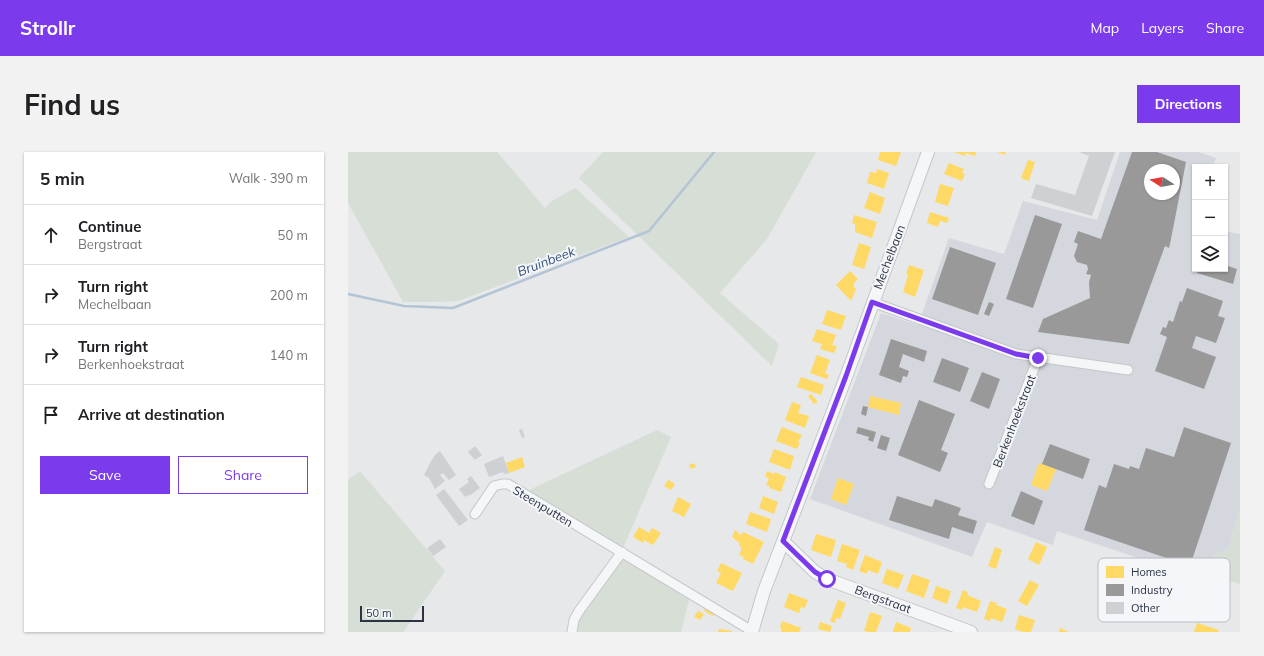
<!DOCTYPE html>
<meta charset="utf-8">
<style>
:root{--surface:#fff;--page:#f2f2f2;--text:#202124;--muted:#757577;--line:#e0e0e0;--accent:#7c3aed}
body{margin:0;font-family:Mulish,sans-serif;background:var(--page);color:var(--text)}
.controls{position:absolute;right:12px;top:12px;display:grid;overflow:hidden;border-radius:0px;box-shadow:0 1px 3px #0004}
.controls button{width:36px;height:36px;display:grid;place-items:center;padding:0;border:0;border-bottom:1px solid var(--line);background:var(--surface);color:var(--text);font:20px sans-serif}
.compass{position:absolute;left:796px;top:12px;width:36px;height:36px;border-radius:50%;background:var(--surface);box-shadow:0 1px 3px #0004;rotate:281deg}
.scale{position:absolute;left:12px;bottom:10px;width:64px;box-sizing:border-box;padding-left:4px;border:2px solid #2b3445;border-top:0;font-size:11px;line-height:14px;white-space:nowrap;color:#2b3445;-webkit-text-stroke:3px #f4f6f9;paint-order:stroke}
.stop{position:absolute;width:12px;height:12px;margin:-9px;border:3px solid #7c3aed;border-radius:50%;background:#fff}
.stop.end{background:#7c3aed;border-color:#fff;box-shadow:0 1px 4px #0008}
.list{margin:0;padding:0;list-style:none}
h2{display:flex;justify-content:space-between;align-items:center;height:52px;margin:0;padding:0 16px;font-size:17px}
h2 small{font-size:13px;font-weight:400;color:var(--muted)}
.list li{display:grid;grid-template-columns:26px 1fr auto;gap:12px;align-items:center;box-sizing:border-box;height:60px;padding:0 16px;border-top:1px solid var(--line)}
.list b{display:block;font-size:15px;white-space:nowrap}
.list p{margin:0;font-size:13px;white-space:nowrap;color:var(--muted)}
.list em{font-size:13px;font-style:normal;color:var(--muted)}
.actions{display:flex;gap:8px;padding:12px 16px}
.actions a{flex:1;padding:9px 0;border:1px solid var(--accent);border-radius:0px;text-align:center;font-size:14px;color:var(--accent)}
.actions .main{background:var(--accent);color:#fff}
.icon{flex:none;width:22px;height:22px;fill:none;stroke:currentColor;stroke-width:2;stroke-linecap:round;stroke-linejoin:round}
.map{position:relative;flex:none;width:892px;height:480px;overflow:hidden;border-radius:0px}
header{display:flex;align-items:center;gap:24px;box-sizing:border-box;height:56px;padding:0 20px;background:var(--accent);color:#fff}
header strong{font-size:19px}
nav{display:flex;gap:22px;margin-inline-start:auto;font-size:14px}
.intro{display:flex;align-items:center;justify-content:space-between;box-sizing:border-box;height:96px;padding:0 24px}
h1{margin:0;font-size:28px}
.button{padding:10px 18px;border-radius:0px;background:var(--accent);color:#fff;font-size:14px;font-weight:700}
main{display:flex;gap:24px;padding:0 24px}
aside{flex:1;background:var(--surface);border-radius:0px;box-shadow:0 1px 3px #0004}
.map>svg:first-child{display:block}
</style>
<header>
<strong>Strollr</strong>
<nav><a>Map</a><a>Layers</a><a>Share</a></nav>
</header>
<div class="intro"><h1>Find us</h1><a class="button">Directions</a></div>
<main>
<aside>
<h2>5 min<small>Walk · 390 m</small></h2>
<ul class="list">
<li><svg class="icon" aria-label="ahead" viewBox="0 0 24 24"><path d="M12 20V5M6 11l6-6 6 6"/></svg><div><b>Continue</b><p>Bergstraat</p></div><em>50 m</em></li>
<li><svg class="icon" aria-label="right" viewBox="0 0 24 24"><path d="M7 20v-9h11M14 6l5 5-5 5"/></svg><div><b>Turn right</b><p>Mechelbaan</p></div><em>200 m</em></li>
<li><svg class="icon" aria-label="right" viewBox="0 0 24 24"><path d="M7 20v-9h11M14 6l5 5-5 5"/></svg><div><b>Turn right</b><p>Berkenhoekstraat</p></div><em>140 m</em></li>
<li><svg class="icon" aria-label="arrive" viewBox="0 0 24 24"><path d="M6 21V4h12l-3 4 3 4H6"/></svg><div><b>Arrive at destination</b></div></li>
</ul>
<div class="actions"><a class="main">Save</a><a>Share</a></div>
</aside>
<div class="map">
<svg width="892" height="480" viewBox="0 0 892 480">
<rect width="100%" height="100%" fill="#e6e8ea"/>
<path fill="#d4d7dd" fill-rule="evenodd" d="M 772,0 L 851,0 L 868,6 L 865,15 L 847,15 L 847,117 L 877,117 L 877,79 L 892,82 L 892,356 L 880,397 L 852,410 L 851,426 L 709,379 L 705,393 L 639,370 L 624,405 L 462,347 L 533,161 L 570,173 L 601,86 L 656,102 L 675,49 L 749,68 ZM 802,18 L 826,18 L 826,42 L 802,42 Z"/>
<path fill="#d6ded6" d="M 0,0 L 149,0 L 197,56 L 204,49 L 227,36 L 281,85 L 110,149 L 86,150 L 55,150 L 0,51 Z
M 255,0 L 468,0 L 419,87 L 372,141 L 431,192 L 424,214 L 231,26 Z
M 309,278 L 323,285 L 275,396 L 177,340 Z
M 12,319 L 97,419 L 56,479 L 56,480 L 0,480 L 0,328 Z
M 892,356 L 892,432 L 851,419 L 852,410 L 880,397 Z
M 275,406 L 341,448 L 333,480 L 227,480 L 232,465 Z"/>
<path fill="#ffd966" d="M 532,0 L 553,0 L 548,14 L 530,8 Z
M 606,0 L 628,0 L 627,4 L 617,1 L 617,4 Z
M 649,0 L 658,0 L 657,3 Z
M 680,8 L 687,10 L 681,29 L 673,26 Z
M 601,11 L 616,17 L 614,21 L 617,22 L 614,29 L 596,22 Z
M 529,17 L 541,21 L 536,37 L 519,31 L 522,20 L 528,21 Z
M 592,32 L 606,36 L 600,54 L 587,50 Z
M 522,40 L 537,46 L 532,62 L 516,56 Z
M 582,60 L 601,66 L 599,71 L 592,69 L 590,75 L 579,71 Z
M 506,63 L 529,70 L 524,86 L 507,80 L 507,72 L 504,71 Z
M 511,91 L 523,95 L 516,117 L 504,113 Z
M 561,113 L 576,118 L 567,145 L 555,140 L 560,123 L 558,122 Z
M 502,119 L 510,127 L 505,132 L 507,134 L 505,135 L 508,137 L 503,149 L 488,133 Z
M 479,158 L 498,164 L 493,178 L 474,172 Z
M 469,177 L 488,183 L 484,193 L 489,194 L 486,201 L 472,197 L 474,192 L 464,189 Z
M 469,203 L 482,208 L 477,221 L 481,223 L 479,227 L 462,221 Z
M 453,225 L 476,233 L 473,243 L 449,235 Z
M 463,242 L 470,250 L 466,252 L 460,244 Z
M 522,244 L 553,251 L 551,263 L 520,255 Z
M 444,250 L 453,253 L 450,261 L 461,264 L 457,276 L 437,268 Z
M 434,275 L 454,283 L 450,290 L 452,291 L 449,297 L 428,289 Z
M 426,297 L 446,304 L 442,318 L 421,310 Z
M 174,305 L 177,315 L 161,321 L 158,311 Z
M 346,311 L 348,315 L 343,317 L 341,313 Z
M 691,311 L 708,317 L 699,339 L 683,333 Z
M 419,319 L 426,322 L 427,320 L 438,325 L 433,340 L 421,336 L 422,334 L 418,333 L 421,326 L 417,325 Z
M 490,326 L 506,332 L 498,353 L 483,347 Z
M 320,328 L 327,332 L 323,338 L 316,334 Z
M 415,344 L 430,350 L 426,362 L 411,356 Z
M 330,345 L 343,352 L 336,365 L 324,359 Z
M 402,360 L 423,367 L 419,380 L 398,372 Z
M 291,375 L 301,381 L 304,376 L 313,381 L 305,393 L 296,388 L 295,391 L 285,385 Z
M 387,378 L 393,383 L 395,380 L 416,390 L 405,412 L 395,407 L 396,405 L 391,403 L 394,396 L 391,394 L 392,391 L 386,387 L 386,386 L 384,385 Z
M 468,382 L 488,388 L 483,405 L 463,398 Z
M 688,390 L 699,395 L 691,413 L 680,407 Z
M 494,392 L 512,398 L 505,418 L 498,415 L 499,412 L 489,409 Z
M 647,395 L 654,398 L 648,417 L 640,414 Z
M 517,403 L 534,410 L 530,422 L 520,418 L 519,422 L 511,419 Z
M 373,411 L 394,421 L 385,439 L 368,431 L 373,421 L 369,419 Z
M 539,417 L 556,423 L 550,437 L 534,431 Z
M 564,422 L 582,428 L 576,446 L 558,439 Z
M 682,428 L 691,433 L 679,454 L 670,449 Z
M 588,434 L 603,439 L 599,452 L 584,446 Z
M 615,438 L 620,440 L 619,443 L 633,449 L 629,460 L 615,455 L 614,458 L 608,456 Z
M 441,441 L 460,448 L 457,456 L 453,455 L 451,461 L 436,455 Z
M 490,448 L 498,451 L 492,467 L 488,466 L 487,471 L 482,469 Z
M 642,449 L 649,451 L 648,453 L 659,457 L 654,470 L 643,466 L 642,469 L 636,467 Z
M 357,457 L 366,462 L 365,464 L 356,459 Z
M 350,459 L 356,462 L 352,468 L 346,465 Z
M 522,460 L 534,464 L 528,480 L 521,480 L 516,479 Z
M 671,463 L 687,468 L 683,480 L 675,480 L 667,477 Z
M 434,469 L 453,476 L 451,480 L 433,480 L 434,477 L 432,476 Z
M 472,470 L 484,474 L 482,480 L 470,477 Z
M 548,470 L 563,476 L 562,480 L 545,480 Z
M 849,471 L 871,478 L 870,480 L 846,480 Z
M 712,476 L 721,480 L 711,480 Z
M 371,477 L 384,479 L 384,480 L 370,480 Z"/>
<path fill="#999" fill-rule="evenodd" d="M 784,0 L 809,0 L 838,10 L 822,92 L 821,96 L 817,94 L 781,192 L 690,180 L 695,167 L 742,146 L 741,130 L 743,123 L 738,122 L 740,117 L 739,113 L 729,110 L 726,104 L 730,92 L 726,90 L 730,79 L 753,87 ZM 802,18 L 826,18 L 826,42 L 802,42 Z
M 687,63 L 714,72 L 685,156 L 658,147 Z
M 602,95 L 648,111 L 630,163 L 584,147 Z
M 877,113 L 889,117 L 885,132 L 849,121 L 850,117 L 877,117 Z
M 839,136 L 875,149 L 870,164 L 877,166 L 868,191 L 848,184 L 844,196 L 868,205 L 856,237 L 807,219 L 819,185 L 812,182 L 815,175 L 818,176 L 821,168 L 825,170 L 832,149 L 834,150 Z
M 641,150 L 646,152 L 641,164 L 636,162 Z
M 543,187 L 579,199 L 576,210 L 555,202 L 551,215 L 561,219 L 559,225 L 555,224 L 553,231 L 531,223 Z
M 594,206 L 621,216 L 612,240 L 585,230 Z
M 634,220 L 652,227 L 641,257 L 622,249 Z
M 571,248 L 607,262 L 593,298 L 600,301 L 592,320 L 550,303 Z
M 515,254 L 520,255 L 518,264 L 513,262 Z
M 510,275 L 528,280 L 525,290 L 520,288 L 521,285 L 508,281 Z
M 836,275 L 883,291 L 842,414 L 736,378 L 751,333 L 758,336 L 766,312 L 781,317 L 782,314 L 791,317 L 798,296 L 826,305 Z
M 533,283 L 542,286 L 538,299 L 529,296 Z
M 702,292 L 742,307 L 735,327 L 694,312 Z
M 673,339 L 695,349 L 686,373 L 663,364 Z
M 549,344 L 584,355 L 587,347 L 613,356 L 610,363 L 629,369 L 625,382 L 604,375 L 601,387 L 541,368 Z"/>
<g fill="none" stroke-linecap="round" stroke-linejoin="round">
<path stroke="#b4c4d5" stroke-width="2.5" d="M 0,142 L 56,154 L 105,156 L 301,79 L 366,0"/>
</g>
<path fill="#ced0d3" d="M 731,0 L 767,0 L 744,64 L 683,46 L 688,32 L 727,43 L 741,4 Z
M 174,277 L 177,285 L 174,286 L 171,278 Z
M 127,294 L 134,303 L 127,308 L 120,300 Z
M 92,299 L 108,323 L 101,328 L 95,321 L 92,323 L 97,329 L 87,337 L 81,326 L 76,323 L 83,309 L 88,302 Z
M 155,304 L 161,321 L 156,322 L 155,320 L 141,325 L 136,312 Z
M 123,324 L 132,336 L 121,344 L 120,343 L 117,345 L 111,337 L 121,330 L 119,327 Z
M 96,337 L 120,368 L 111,374 L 88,343 Z
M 92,387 L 98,395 L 85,404 L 79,396 Z"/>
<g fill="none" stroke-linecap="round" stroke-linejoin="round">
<g stroke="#c4c6c8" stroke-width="11">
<path id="minor" d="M 524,150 L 668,202 L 780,218
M 641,332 L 690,206
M 127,362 L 146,334 L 154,332 L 160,332 L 399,476 L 404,478
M 224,480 L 226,468 L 231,459 L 274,400"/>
</g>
<g stroke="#c4c6c8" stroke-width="14">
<path id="tertiary" d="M 435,389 L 467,420 L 479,427 L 623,480
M 404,480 L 416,439 L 498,225 L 580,0"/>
</g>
<use href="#minor" stroke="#f5f6f7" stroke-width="9"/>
<use href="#tertiary" stroke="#f5f6f7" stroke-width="12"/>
</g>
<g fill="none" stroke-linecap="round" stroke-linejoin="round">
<path stroke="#7c3aed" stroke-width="5" d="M 479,427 L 467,420 L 435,389 L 498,224 L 524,150 L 668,202 L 690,206"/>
</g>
<g text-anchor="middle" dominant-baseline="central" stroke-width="4" stroke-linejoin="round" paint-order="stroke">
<g font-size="12" fill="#2b3445" stroke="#f4f6f9">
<text transform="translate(541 105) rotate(-69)">Mechelbaan</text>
<text transform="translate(666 269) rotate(-69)">Berkenhoekstraat</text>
<text transform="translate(195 354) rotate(31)">Steenputten</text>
<text transform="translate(535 447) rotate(20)">Bergstraat</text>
</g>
<g font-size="13" font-style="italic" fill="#34527a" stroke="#f4f6f9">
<text transform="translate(198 109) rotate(-21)">Bruinbeek</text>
</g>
</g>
<rect x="750" y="406" width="132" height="64" rx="6" fill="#f4f6f9" stroke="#b8bcc3" stroke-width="1"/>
<rect x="758" y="414" width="18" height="12" fill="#ffd966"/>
<rect x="758" y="432" width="18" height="12" fill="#999"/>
<rect x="758" y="450" width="18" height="12" fill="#ced0d3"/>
<g font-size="11" fill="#2b3445">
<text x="783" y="424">Homes</text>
<text x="783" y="442">Industry</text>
<text x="783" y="460">Other</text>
</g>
</svg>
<div class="controls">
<button>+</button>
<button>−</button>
<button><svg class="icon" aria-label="layers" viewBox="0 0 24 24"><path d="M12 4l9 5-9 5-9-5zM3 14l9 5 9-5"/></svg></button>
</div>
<svg class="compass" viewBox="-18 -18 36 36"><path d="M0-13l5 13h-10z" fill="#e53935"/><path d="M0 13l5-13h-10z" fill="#757577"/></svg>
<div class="scale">50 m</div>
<div class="stop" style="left:479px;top:427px"></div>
<div class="stop end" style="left:690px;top:206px"></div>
</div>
</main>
